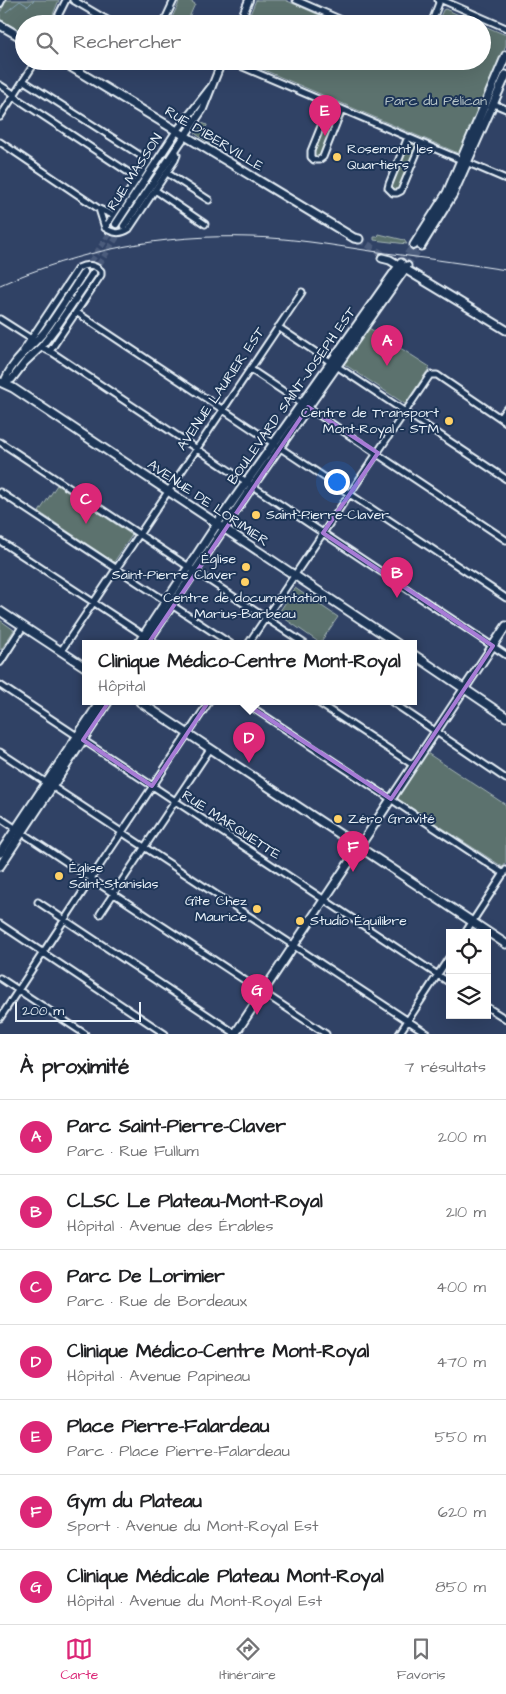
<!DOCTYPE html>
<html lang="fr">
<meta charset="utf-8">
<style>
:root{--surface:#fff;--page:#f2f2f2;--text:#202124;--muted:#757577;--line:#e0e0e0;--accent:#db2777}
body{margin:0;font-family:"Architects Daughter",sans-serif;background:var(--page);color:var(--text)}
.controls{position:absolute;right:15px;bottom:15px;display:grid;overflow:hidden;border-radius:0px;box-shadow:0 5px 20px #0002}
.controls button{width:45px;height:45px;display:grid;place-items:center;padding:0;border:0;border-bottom:1px solid var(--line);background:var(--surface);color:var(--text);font:25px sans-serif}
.scale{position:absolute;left:15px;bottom:12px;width:126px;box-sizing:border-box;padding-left:5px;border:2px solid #e8f1f8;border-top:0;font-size:14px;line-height:18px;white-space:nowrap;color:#e8f1f8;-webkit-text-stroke:4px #1d3557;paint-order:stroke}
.you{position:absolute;left:336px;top:481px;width:18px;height:18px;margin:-12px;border:4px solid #fff;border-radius:50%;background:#1a73e8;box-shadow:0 0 0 8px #1a73e833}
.badge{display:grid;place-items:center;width:32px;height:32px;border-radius:50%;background:var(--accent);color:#fff;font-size:16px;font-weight:700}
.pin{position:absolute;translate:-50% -41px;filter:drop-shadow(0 1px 2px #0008)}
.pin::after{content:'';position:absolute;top:26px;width:18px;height:15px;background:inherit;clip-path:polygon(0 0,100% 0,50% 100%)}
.popup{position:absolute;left:82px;top:640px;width:335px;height:65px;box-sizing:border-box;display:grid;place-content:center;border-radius:0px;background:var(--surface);filter:drop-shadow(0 1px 4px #0005);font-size:16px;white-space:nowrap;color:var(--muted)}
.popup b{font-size:19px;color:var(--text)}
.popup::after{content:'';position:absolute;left:50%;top:100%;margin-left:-10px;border:10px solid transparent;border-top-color:var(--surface)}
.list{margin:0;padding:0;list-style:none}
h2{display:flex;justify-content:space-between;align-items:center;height:65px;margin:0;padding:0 20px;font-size:21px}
h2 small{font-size:16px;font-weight:400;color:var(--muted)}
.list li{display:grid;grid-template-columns:32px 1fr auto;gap:15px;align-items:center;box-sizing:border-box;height:75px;padding:0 20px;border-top:1px solid var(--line)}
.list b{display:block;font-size:19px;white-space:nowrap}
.list p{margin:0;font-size:16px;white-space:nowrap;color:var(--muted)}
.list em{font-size:16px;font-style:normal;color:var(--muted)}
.icon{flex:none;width:28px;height:28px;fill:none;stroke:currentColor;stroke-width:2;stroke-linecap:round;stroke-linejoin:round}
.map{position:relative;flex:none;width:506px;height:1034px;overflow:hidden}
.search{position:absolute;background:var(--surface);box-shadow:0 5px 20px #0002;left:15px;right:15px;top:15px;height:55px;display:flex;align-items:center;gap:12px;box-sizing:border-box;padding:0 18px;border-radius:28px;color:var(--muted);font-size:19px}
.sheet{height:590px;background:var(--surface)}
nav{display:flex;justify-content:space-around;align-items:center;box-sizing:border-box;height:70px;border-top:1px solid var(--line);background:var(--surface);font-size:14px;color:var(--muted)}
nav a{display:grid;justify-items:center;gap:2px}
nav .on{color:var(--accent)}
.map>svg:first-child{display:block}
</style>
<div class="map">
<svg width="506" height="1034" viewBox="0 0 506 1034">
<rect width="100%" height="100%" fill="#304265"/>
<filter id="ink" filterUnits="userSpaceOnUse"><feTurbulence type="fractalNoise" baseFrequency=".02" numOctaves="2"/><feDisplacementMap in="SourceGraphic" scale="10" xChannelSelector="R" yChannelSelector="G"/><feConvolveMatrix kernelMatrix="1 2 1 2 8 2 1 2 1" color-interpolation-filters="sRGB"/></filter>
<g filter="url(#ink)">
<path fill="#5b726e" stroke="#a2b2b3" d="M 6,0 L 59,0 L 49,24 L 24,24 L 24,33 L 0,19 L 0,13 Z
M 179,0 L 189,0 L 195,4 L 186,24 L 169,24 L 178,5 Z
M 256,0 L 285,0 L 340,24 L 246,24 Z
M 445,9 L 480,24 L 437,24 L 443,10 Z
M 482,25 L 506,35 L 506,45 L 460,152 L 458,153 L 243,61 L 482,61 Z
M 331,111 L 333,111 L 338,114 L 321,155 L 316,158 L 312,155 L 313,152 Z
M 200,122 L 207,125 L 207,126 L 204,129 L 208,140 L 217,149 L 196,134 L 195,130 Z
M 411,144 L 415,146 L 416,150 L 399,190 L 393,191 L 390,188 L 391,185 L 407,146 Z
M 379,234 L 404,240 L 407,244 L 374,240 L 374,237 L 378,237 Z
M 369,328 L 430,367 L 405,404 L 344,364 Z
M 57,485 L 132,535 L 114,562 L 39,512 Z
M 295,588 L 338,617 L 320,643 L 278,614 Z
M 0,620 L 14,630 L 1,650 L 0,649 Z
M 427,753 L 506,805 L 506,863 L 503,867 L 398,799 L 398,797 Z"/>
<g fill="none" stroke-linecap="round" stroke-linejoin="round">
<path stroke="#829fb2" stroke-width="1" d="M 6,12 L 20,1 L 28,6 L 34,0"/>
<path stroke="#4c5c7b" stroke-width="6" stroke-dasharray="6 3" stroke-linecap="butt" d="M 86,269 L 116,224
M 94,272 L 124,226"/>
<path stroke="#4c5c7b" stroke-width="7" stroke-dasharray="7 3.5" stroke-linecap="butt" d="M 359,239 L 387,257
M 401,263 L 414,245
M 407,266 L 421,246"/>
<g stroke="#e8f1f8" stroke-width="9">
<path id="minor" d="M 73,0 L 114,24
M 296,0 L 351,24
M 442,0 L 506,28
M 0,4 L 2,0
M 54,24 L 66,0
M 163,24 L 174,0
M 431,24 L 439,3 L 438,0
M 229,61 L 506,179
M 24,81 L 149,161 L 105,228
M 0,85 L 11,92 L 19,100 L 137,178
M 330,104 L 311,151 L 311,157 L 314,160 L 319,160 L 323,157 L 342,109
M 494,104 L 506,109
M 0,117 L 36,61
M 408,137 L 389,184 L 388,188 L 393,193 L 397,193 L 401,191 L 421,143
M 0,142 L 99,209 L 113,215
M 167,173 L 209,200
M 155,190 L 205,224
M 99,209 L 105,228
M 105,228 C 113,233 120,235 129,229 L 175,160 L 177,155 L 175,150
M 76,312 L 506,598
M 0,319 L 33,340
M 278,327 L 506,479
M 41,347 L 53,353 L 506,655
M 23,351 L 78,268 C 86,264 94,264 101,271 L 101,275 L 50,351
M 250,369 L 506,540
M 500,418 L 506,409
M 0,442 L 305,644
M 0,492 L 231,644
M 0,541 L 157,644
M 248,644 L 430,375 L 437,375 L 506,422
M 61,651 L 302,292
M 0,685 L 450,983
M 244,702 L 504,874
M 317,702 L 413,765
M 392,702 L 506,779
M 0,752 L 428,1034
M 0,818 L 87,876 L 92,877 L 209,702
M 38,902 L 236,1034
M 100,914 L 210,749
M 0,924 L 165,1034
M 465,933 L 506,870
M 0,978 L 85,1034
M 487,1007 L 506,1019
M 0,1018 L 90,881 L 93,880 L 326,1034
M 399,1034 L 450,956"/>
</g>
<g stroke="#e8f1f8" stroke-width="10">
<path id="tertiary" d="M 239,24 L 249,0
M 116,224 L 176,132 L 211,87
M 124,226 L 203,109 L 222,61
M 4,383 L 12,379 L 25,362 L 41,347 L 55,329 L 93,273
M 4,383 C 11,361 31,348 45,331 C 59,312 71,292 84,272
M 0,662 L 23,626"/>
</g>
<g stroke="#e8f1f8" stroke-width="11">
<path id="secondary" d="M 0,25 L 24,39
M 61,61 L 354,238 L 359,239
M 414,245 L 447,193 L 506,55
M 421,246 L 453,194 L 506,75
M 382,258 L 390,260 L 506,330
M 0,382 L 13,388 L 398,644
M 0,611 L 85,667
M 138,644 L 221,518 L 401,263
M 146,644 L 249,491 L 407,266
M 413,654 L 506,717
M 140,702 L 506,944
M 0,853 L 100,702
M 0,866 L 108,702
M 235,1034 L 506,626"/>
</g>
<use href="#minor" stroke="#1d3557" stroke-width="5"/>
<use href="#tertiary" stroke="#1d3557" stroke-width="6"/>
<use href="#secondary" stroke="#1d3557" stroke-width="7"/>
<path stroke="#e8f1f8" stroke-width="1" d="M 0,285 C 79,250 164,234 251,237 C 291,238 331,245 371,251 C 416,257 461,263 506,270"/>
</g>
</g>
<path fill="none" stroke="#a77bd6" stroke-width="4" stroke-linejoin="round" d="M 308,407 L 378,453 L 323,533 L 493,646 L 391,799 L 219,686 L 152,786 L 83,740 Z"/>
<g fill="#ffd166" stroke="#1d3557" stroke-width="2">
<circle cx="337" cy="157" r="5"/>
<circle cx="449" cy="421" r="5"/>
<circle cx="256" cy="515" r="5"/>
<circle cx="246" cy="567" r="5"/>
<circle cx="245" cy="582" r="5"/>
<circle cx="338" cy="819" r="5"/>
<circle cx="59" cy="876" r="5"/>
<circle cx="257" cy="909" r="5"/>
<circle cx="300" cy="921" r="5"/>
</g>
<g text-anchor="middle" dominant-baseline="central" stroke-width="4" stroke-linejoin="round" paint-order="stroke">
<g font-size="14" fill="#b7c5c8" stroke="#1d3557">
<text x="436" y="101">Parc du Pélican</text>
</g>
<g font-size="14" fill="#e8f1f8" stroke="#1d3557">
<text transform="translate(214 139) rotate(31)">RUE D'IBERVILLE</text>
<text transform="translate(135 172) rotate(-57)">RUE MASSON</text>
<text transform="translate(221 389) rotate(-56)">AVENUE LAURIER EST</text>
<text transform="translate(292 396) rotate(-55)">BOULEVARD SAINT-JOSEPH EST</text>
<text transform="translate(208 503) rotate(34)">AVENUE DE LORIMIER</text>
<text transform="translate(231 825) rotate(33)">RUE MARQUETTE</text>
</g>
<g font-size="14" fill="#e8f1f8" stroke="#1d3557" text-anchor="start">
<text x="347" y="149">Rosemont les<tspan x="347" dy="16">Quartiers</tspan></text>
<text x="439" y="413" text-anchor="end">Centre de Transport<tspan x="439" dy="16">Mont-Royal - STM</tspan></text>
<text x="266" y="515">Saint-Pierre-Claver</text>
<text x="236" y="559" text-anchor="end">Église<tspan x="236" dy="16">Saint-Pierre Claver</tspan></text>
<text x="245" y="598" text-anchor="middle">Centre de documentation<tspan x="245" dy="16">Marius-Barbeau</tspan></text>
<text x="348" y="819">Zéro Gravité</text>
<text x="69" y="868">Église<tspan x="69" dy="16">Saint-Stanislas</tspan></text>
<text x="247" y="901" text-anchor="end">Gîte Chez<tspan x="247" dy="16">Maurice</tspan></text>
<text x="310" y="921">Studio Équilibre</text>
</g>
</g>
</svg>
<div class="controls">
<button><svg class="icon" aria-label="locate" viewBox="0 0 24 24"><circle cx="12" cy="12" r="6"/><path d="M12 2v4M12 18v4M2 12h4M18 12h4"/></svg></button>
<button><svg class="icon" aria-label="layers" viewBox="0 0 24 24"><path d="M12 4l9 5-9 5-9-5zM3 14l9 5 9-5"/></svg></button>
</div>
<div class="scale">200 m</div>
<div class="you"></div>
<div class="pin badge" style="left:387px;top:366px">A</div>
<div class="pin badge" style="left:397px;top:598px">B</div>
<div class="pin badge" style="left:86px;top:524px">C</div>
<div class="pin badge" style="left:249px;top:763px">D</div>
<div class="popup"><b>Clinique Médico-Centre Mont-Royal</b>Hôpital</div>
<div class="pin badge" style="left:325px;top:136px">E</div>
<div class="pin badge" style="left:353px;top:872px">F</div>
<div class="pin badge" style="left:257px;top:1015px">G</div>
<div class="search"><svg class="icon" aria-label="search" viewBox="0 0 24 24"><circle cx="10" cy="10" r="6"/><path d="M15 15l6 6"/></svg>Rechercher</div>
</div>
<section class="sheet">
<h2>À proximité<small>7 résultats</small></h2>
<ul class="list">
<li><span class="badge">A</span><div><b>Parc Saint-Pierre-Claver</b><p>Parc · Rue Fullum</p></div><em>200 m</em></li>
<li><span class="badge">B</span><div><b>CLSC Le Plateau-Mont-Royal</b><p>Hôpital · Avenue des Érables</p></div><em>210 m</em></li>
<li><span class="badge">C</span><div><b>Parc De Lorimier</b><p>Parc · Rue de Bordeaux</p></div><em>400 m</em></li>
<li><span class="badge">D</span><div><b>Clinique Médico-Centre Mont-Royal</b><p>Hôpital · Avenue Papineau</p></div><em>470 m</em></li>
<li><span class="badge">E</span><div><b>Place Pierre-Falardeau</b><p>Parc · Place Pierre-Falardeau</p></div><em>550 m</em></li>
<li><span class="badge">F</span><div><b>Gym du Plateau</b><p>Sport · Avenue du Mont-Royal Est</p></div><em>620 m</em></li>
<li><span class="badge">G</span><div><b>Clinique Médicale Plateau Mont-Royal</b><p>Hôpital · Avenue du Mont-Royal Est</p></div><em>850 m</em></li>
</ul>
</section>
<nav>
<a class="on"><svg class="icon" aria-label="map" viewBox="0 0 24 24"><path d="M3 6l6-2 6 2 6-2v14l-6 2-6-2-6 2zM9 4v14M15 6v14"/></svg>Carte</a>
<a><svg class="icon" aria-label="directions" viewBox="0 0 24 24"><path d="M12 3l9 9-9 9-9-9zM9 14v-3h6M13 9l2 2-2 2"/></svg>Itinéraire</a>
<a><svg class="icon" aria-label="saved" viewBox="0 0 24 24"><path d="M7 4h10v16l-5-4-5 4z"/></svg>Favoris</a>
</nav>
